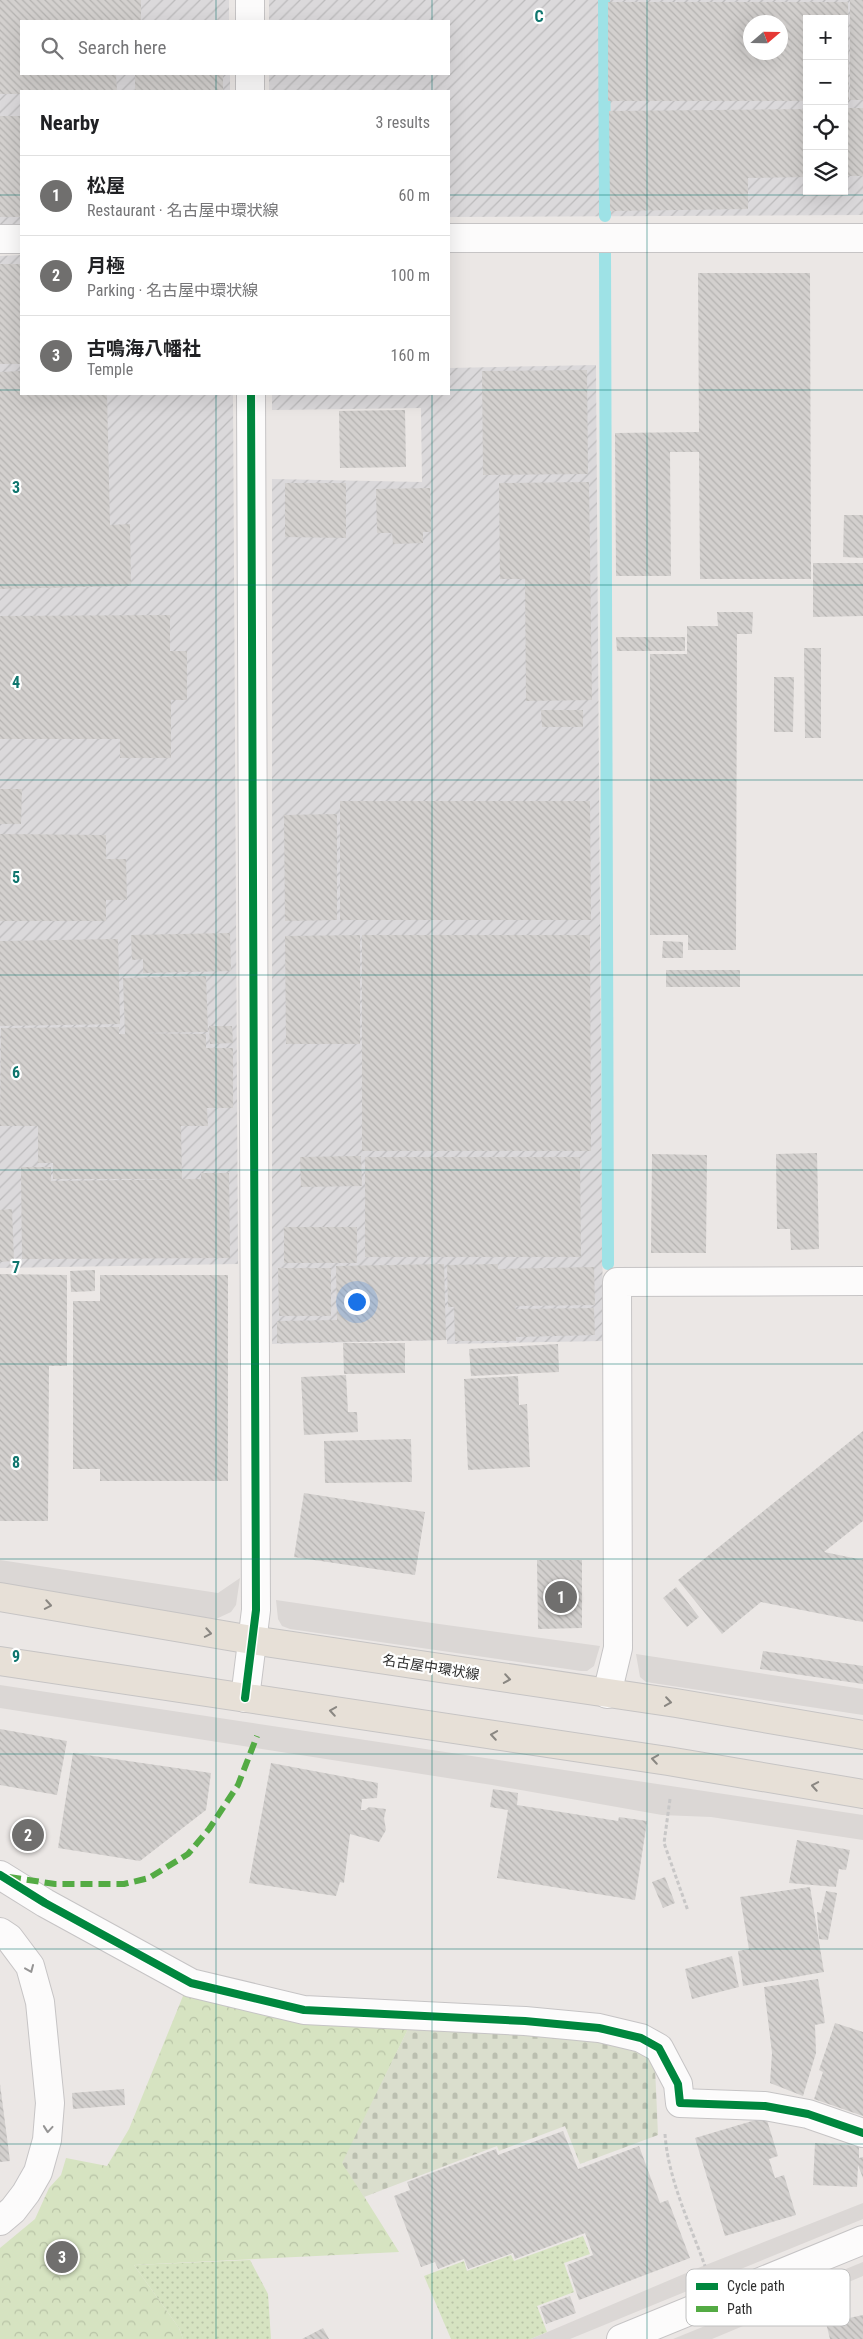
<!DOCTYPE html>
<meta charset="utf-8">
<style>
:root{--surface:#fff;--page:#f2f2f2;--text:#202124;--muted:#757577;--line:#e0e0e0;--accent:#706f6e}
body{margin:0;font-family:"Roboto Condensed","Noto Sans JP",sans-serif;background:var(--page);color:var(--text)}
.controls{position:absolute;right:15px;top:15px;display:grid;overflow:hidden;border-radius:0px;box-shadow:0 5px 20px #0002}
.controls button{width:45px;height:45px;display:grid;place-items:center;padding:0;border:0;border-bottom:1px solid var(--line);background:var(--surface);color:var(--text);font:25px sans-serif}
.compass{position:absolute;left:743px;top:15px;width:45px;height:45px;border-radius:50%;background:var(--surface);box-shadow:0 5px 20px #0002;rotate:70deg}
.you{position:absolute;left:356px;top:1301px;width:18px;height:18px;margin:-12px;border:4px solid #fff;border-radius:50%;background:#1a73e8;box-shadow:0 0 0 8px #1a73e833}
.badge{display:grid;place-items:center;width:32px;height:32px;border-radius:50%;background:var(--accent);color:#fff;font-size:16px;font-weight:700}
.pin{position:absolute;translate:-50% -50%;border:2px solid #fff;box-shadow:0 1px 5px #0006}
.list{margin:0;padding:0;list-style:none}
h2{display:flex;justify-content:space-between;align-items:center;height:65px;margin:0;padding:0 20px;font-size:21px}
h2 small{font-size:16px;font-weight:400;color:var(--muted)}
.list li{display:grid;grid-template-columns:32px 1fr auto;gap:15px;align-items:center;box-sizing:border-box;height:80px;padding:0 20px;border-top:1px solid var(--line)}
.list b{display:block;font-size:19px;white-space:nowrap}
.list p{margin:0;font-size:16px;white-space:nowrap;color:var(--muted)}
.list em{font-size:16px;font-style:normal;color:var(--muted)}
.icon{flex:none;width:28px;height:28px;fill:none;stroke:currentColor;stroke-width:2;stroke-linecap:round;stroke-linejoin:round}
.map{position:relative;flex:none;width:863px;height:2339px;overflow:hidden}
.search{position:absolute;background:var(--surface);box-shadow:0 5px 20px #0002;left:20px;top:20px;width:430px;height:55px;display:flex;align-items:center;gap:12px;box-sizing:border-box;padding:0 18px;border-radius:0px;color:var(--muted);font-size:19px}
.panel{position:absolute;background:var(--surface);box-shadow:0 5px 20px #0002;left:20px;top:90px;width:430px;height:305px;border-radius:0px}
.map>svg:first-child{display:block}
</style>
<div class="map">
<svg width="863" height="2339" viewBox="0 0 863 2339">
<defs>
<pattern id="industrial-furrows" width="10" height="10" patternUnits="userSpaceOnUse" patternTransform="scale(1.25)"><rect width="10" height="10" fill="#dbd9db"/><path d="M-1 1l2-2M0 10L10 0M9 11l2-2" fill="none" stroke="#bcbbbc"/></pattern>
<pattern id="green-dots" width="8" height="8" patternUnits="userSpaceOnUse" patternTransform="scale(1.25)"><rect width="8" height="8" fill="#d6e3c1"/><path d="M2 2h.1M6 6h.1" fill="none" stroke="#b8c3a6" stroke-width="1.8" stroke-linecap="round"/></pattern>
<pattern id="forest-crowns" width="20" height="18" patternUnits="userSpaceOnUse" patternTransform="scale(1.25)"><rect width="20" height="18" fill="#d6e3c1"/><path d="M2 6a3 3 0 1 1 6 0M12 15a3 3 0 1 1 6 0" fill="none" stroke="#b8c3a6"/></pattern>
<pattern id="cemetery-stones" width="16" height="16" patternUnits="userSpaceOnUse" patternTransform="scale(1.25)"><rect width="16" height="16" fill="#dadecd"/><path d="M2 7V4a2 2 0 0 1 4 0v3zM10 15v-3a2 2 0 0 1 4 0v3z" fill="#bbbfb0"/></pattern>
<pattern id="building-back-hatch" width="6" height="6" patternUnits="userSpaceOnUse" patternTransform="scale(1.25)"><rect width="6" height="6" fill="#d3d0ce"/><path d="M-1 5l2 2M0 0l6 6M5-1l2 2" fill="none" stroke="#b5b3b1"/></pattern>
</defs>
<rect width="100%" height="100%" fill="#ebe7e5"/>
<path fill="url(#industrial-furrows)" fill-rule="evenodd" d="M 0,0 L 229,0 L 229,21 L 21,21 L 21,74 L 230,74 L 230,91 L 21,91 L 21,224 L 0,224 Z
M 269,0 L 863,0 L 863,215 L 449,217 L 449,91 L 269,91 L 269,74 L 449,74 L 449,21 L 269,21 ZM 807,19 L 844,19 L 844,191 L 807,191 ZM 750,22 L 780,22 L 780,52 L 750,52 Z
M 21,255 L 21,394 L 233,394 L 238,1264 L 0,1268 L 0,256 Z
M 596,365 L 603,1341 L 447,1344 L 447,1340 L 272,1344 L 272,479 L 422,482 L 421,408 L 272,410 L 272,394 L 449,394 L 449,368 Z"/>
<path fill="url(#green-dots)" d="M 583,2236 L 590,2254 L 564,2263 L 574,2292 L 537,2306 L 547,2332 L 531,2339 L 451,2339 L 424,2276 L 464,2261 L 467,2271 L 511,2255 L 514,2261 Z
M 250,2260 L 268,2294 L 271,2339 L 183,2339 L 179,2328 L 134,2265 Z"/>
<path fill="url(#forest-crowns)" d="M 185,1991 L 410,2025 L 343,2163 L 399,2252 L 134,2265 L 179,2328 L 183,2339 L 0,2339 L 0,2248 L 35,2219 L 49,2188 L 61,2175 L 66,2158 L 107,2166 L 129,2129 Z"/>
<path fill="url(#cemetery-stones)" d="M 410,2025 L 590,2035 L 643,2050 L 655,2067 L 658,2135 L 580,2164 L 565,2126 L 499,2151 L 497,2146 L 364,2197 L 342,2163 Z"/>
<path fill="#dbd7d5" d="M 0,1560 L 218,1593 L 240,1578 L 236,1605 L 231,1612 L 216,1619 L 0,1585 Z
M 276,1600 L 432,1623 L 600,1646 L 594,1666 L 587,1671 L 581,1671 L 290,1629 L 282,1626 L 278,1619 Z
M 636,1654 L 863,1689 L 863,1715 L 646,1682 L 640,1677 Z
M 0,1685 L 863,1815 L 863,1840 L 711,1817 L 662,1815 L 492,1785 L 0,1708 Z
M 863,2203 L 863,2219 L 570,2339 L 531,2339 L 698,2268 Z
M 863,2262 L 863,2276 L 712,2339 L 673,2339 Z"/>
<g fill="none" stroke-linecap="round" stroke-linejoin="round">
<path stroke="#9ee2e6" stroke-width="12" d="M 604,0 L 605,216
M 605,253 L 608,1264"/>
</g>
<path fill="url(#building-back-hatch)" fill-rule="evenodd" d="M 0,0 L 141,0 L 141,21 L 21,21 L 21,74 L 116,74 L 117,91 L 21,91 L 21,94 L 0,94 Z
M 850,0 L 863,0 L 863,100 L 850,100 Z
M 608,2 L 848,2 L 849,101 L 844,101 L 844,19 L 807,19 L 807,101 L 608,101 ZM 750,22 L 780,22 L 780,52 L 750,52 Z
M 135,74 L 223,74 L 223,91 L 135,91 Z
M 844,108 L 863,108 L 863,176 L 844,176 Z
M 807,109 L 807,177 L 748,178 L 748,209 L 610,211 L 609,111 Z
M 0,116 L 21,116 L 21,217 L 0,217 Z
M 0,264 L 21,264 L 21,364 L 0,364 Z
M 698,273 L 810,273 L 811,579 L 700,579 L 699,452 L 670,452 L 671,576 L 616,576 L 615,433 L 699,432 Z
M 587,370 L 588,474 L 483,475 L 482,371 Z
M 21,371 L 21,394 L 107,394 L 110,525 L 130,524 L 131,586 L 0,589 L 0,372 Z
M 405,410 L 406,467 L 340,468 L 339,411 Z
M 589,482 L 592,700 L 526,701 L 525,579 L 500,579 L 499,483 Z
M 285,483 L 346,483 L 346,538 L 285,537 Z
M 430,488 L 431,532 L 423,532 L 423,543 L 393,544 L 392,533 L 377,533 L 376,489 Z
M 844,515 L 863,515 L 863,558 L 843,557 Z
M 813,563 L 863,563 L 863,616 L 813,617 Z
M 717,612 L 753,612 L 752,634 L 737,634 L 736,950 L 688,950 L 688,935 L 650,935 L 650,654 L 687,654 L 687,626 L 718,626 Z
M 170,615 L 170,651 L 187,651 L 187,700 L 171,700 L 171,758 L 120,758 L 120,739 L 0,739 L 0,616 Z
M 616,637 L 685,637 L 685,651 L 617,651 Z
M 804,648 L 821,648 L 821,738 L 805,738 Z
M 774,677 L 794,677 L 793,732 L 774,732 Z
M 541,710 L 583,710 L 583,727 L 542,727 Z
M 0,789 L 22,789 L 21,824 L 0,824 Z
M 340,801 L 590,801 L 591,920 L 340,920 Z
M 337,814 L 337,920 L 285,921 L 284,815 Z
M 0,834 L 106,835 L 106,859 L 126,859 L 127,900 L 106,900 L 106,921 L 0,921 Z
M 230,933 L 231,971 L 143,973 L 143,959 L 132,960 L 131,935 Z
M 360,935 L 360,1044 L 286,1044 L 285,936 Z
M 362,935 L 590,935 L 591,1151 L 362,1151 Z
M 118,939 L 120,1024 L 0,1026 L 0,941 Z
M 663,941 L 683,942 L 683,958 L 662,958 Z
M 666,970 L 740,970 L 740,987 L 666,987 Z
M 206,976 L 208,1032 L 139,1033 L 206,1034 L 206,1048 L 233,1048 L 233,1108 L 207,1108 L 208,1126 L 181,1126 L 182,1179 L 53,1179 L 53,1163 L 38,1163 L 38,1126 L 0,1126 L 1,1028 L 119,1027 L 119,1034 L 125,1034 L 123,978 Z
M 209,1026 L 232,1026 L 233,1043 L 210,1044 Z
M 817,1153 L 819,1249 L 791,1250 L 790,1229 L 777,1229 L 776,1154 Z
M 652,1154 L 707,1155 L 706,1253 L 651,1253 Z
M 361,1156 L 362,1186 L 301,1187 L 300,1157 Z
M 365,1157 L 580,1157 L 581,1257 L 365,1257 Z
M 21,1167 L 51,1167 L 51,1181 L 201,1179 L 201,1173 L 229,1173 L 230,1258 L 22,1259 Z
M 12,1209 L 14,1261 L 0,1262 L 0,1210 Z
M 284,1227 L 357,1227 L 357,1263 L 284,1263 Z
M 444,1264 L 446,1340 L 277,1343 L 277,1321 L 337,1320 L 336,1266 Z
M 498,1264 L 498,1269 L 594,1267 L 595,1305 L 516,1306 L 515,1309 L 594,1308 L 595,1335 L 516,1337 L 516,1341 L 455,1341 L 454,1307 L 448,1307 L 447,1265 Z
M 278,1268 L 331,1268 L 331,1316 L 279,1316 Z
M 95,1270 L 95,1291 L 71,1292 L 70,1271 Z
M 0,1274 L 67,1275 L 67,1366 L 49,1366 L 48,1521 L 0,1521 Z
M 100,1275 L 228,1275 L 228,1481 L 100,1481 L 100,1469 L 73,1469 L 73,1301 L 100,1301 Z
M 343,1343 L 405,1343 L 405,1373 L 344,1374 Z
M 558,1344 L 559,1372 L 471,1376 L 469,1349 Z
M 346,1375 L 348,1412 L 357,1412 L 358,1432 L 304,1435 L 301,1377 Z
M 518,1376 L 519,1405 L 527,1404 L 530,1467 L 468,1470 L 464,1379 Z
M 863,1431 L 863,1521 L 824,1552 L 863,1560 L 863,1622 L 761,1602 L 722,1634 L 678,1580 Z
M 411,1439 L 412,1482 L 325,1483 L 324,1441 Z
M 304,1493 L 425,1512 L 415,1575 L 294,1557 Z
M 537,1560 L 582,1560 L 582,1628 L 538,1629 Z
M 676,1587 L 699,1617 L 687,1627 L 663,1598 Z
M 763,1651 L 863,1666 L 863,1684 L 760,1669 Z
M 0,1729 L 67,1741 L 57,1795 L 0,1785 Z
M 73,1753 L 211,1773 L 206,1810 L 140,1861 L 58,1848 Z
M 271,1763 L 378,1783 L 377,1798 L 362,1799 L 361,1810 L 365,1810 L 369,1807 L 386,1809 L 384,1818 L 386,1830 L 379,1842 L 350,1834 L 344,1883 L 340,1882 L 336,1896 L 249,1883 Z
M 493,1789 L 518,1793 L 517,1805 L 618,1821 L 619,1817 L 647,1821 L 635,1900 L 497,1878 L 508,1810 L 490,1807 Z
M 797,1840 L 850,1850 L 846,1870 L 839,1869 L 836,1887 L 789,1883 Z
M 665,1877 L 675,1903 L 663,1908 L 652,1882 Z
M 810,1887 L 824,1972 L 743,1986 L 738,1951 L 749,1949 L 740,1897 Z
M 826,1891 L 837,1893 L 828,1940 L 819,1939 L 817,1912 L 821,1913 Z
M 732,1956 L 739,1987 L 692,1999 L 685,1969 Z
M 818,1979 L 825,2023 L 815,2025 L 816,2053 L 803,2096 L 770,2083 L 772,2053 L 764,1987 Z
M 835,2023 L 863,2032 L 863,2116 L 814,2099 L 823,2072 L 819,2070 Z
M 0,2084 L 10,2161 L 0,2162 Z
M 124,2089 L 125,2105 L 73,2109 L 72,2093 Z
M 766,2117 L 778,2156 L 769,2159 L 775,2178 L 784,2175 L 796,2215 L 725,2236 L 695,2138 Z
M 563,2131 L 578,2169 L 639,2146 L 660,2203 L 668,2200 L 690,2258 L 579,2300 L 567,2265 L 593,2255 L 585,2233 L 515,2259 L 513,2253 L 468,2269 L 464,2259 L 438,2269 L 435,2262 L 421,2267 L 394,2196 L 410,2190 L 407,2182 L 496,2149 L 498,2155 Z
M 815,2143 L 859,2146 L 859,2158 L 863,2157 L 863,2178 L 858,2165 L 857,2187 L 813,2185 Z
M 570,2296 L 576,2313 L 546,2324 L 540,2307 Z
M 863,2315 L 863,2339 L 830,2339 L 826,2323 Z
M 323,2328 L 329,2339 L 302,2339 Z"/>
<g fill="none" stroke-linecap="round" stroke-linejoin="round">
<g stroke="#c6c4c5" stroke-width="30">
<path id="minor" d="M 250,21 L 250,0
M 250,91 L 250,74
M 449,238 L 863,238
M 0,239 L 21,239
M 607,1694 L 618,1648 L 617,1282 L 863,1281
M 245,1698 L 256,1610 L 251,394
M 0,1875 L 45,1903 L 191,1983 L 304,2010 L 525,2021 L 599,2028 L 641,2038 L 659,2048 L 678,2084 L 680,2103 L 765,2106 L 808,2114 L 863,2133
M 0,1932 L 9,1938 L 30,1966 L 40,2002 L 50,2103 L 47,2140 L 38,2172 L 26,2193 L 13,2210 L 0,2221
M 621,2339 L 863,2240"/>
</g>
<g stroke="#c6c4c4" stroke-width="30">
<path id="major" d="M 0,1597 L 252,1640 L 676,1703 L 863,1735
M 0,1661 L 668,1761 L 863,1794"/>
</g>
<path stroke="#c8c7c7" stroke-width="3" stroke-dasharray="4 2.5" stroke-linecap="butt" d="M 670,1799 L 664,1843 L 688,1911
M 665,2134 C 668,2179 690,2224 705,2266"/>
<use href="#minor" stroke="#fcfbfb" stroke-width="28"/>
<use href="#major" stroke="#e7e0d7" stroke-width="28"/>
<path stroke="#54ab44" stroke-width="6" stroke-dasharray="12 6" stroke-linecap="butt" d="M 9,1877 L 55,1884 L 124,1884 L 149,1878 L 188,1854 L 209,1829 L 238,1785 L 257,1736"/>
<g stroke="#fff" stroke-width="11">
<path id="cycleway" d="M 245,1698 L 256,1610 L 251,394
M 0,1875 L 45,1903 L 191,1983 L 304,2010 L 525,2021 L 599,2028 L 641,2038 L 659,2048 L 678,2084 L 680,2103 L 765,2106 L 808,2114 L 863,2133"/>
</g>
<use href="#cycleway" stroke="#00873e" stroke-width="8"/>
</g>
<defs><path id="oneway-chevron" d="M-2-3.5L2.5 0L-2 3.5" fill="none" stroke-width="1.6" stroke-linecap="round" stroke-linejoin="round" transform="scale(1.25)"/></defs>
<g stroke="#8a8782">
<use href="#oneway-chevron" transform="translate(48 1605) rotate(10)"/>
<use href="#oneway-chevron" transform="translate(208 1633) rotate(10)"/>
<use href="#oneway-chevron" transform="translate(507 1679) rotate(9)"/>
<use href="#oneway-chevron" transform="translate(668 1702) rotate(8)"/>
<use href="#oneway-chevron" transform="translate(333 1711) rotate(-171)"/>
<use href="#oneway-chevron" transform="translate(494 1735) rotate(-171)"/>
<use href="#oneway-chevron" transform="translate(655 1759) rotate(-171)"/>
<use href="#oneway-chevron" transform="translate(815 1786) rotate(-170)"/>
</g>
<g stroke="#959494">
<use href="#oneway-chevron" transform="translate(30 1969) rotate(67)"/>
<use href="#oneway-chevron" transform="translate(48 2129) rotate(95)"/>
</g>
<path fill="none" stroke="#0f766e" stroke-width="1" stroke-opacity="0.55" d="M 216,0 L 216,21M 432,0 L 432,21M 647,0 L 647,2339M 216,74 L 216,91M 432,74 L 432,91M 0,195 L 21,195M 449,195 L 863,195M 0,390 L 21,390M 449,390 L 863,390M 216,394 L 216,2339M 432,394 L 432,2339M 0,585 L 863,585M 0,780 L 863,780M 0,975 L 863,975M 0,1170 L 863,1170M 0,1364 L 863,1364M 0,1559 L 863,1559M 0,1754 L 863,1754M 0,1949 L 863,1949M 0,2144 L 863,2144"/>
<g text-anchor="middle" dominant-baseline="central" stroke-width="4.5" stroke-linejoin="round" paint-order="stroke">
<g font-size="14" fill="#2e2e2e" stroke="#fff">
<text transform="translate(431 1667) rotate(9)">名古屋中環状線</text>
</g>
</g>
<rect x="686" y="2269" width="164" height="57" rx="8" fill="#fff" stroke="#c0c0c0" stroke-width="1"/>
<rect x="696" y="2283" width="22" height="7" fill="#00873e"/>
<rect x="696" y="2306" width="22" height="6" fill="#54ab44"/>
<g font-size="14" fill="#2e2e2e">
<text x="727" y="2291">Cycle path</text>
<text x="727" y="2314">Path</text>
</g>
<g font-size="16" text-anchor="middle" font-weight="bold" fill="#0f766e" stroke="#fff" stroke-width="4.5" stroke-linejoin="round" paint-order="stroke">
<text x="539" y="22">C</text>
<text x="16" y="493">3</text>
<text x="16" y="688">4</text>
<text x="16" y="883">5</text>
<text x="16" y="1078">6</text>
<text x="16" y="1273">7</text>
<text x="16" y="1468">8</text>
<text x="16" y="1662">9</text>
</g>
</svg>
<div class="controls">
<button>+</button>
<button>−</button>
<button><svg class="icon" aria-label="locate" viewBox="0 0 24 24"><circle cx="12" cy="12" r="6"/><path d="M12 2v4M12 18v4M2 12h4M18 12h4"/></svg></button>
<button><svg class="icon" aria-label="layers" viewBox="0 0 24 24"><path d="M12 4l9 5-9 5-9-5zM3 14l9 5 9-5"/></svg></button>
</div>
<svg class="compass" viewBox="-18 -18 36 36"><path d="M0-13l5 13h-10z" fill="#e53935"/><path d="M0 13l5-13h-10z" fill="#757577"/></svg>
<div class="you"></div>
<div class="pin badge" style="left:561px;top:1597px">1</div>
<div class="pin badge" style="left:28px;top:1835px">2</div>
<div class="pin badge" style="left:62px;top:2257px">3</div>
<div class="search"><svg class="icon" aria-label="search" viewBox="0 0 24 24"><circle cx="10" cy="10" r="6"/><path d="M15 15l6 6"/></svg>Search here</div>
<section class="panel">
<h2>Nearby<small>3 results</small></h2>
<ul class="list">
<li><span class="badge">1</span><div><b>松屋</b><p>Restaurant · 名古屋中環状線</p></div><em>60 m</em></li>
<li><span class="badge">2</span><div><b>月極</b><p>Parking · 名古屋中環状線</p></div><em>100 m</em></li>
<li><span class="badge">3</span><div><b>古鳴海八幡社</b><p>Temple</p></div><em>160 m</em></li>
</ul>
</section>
</div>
